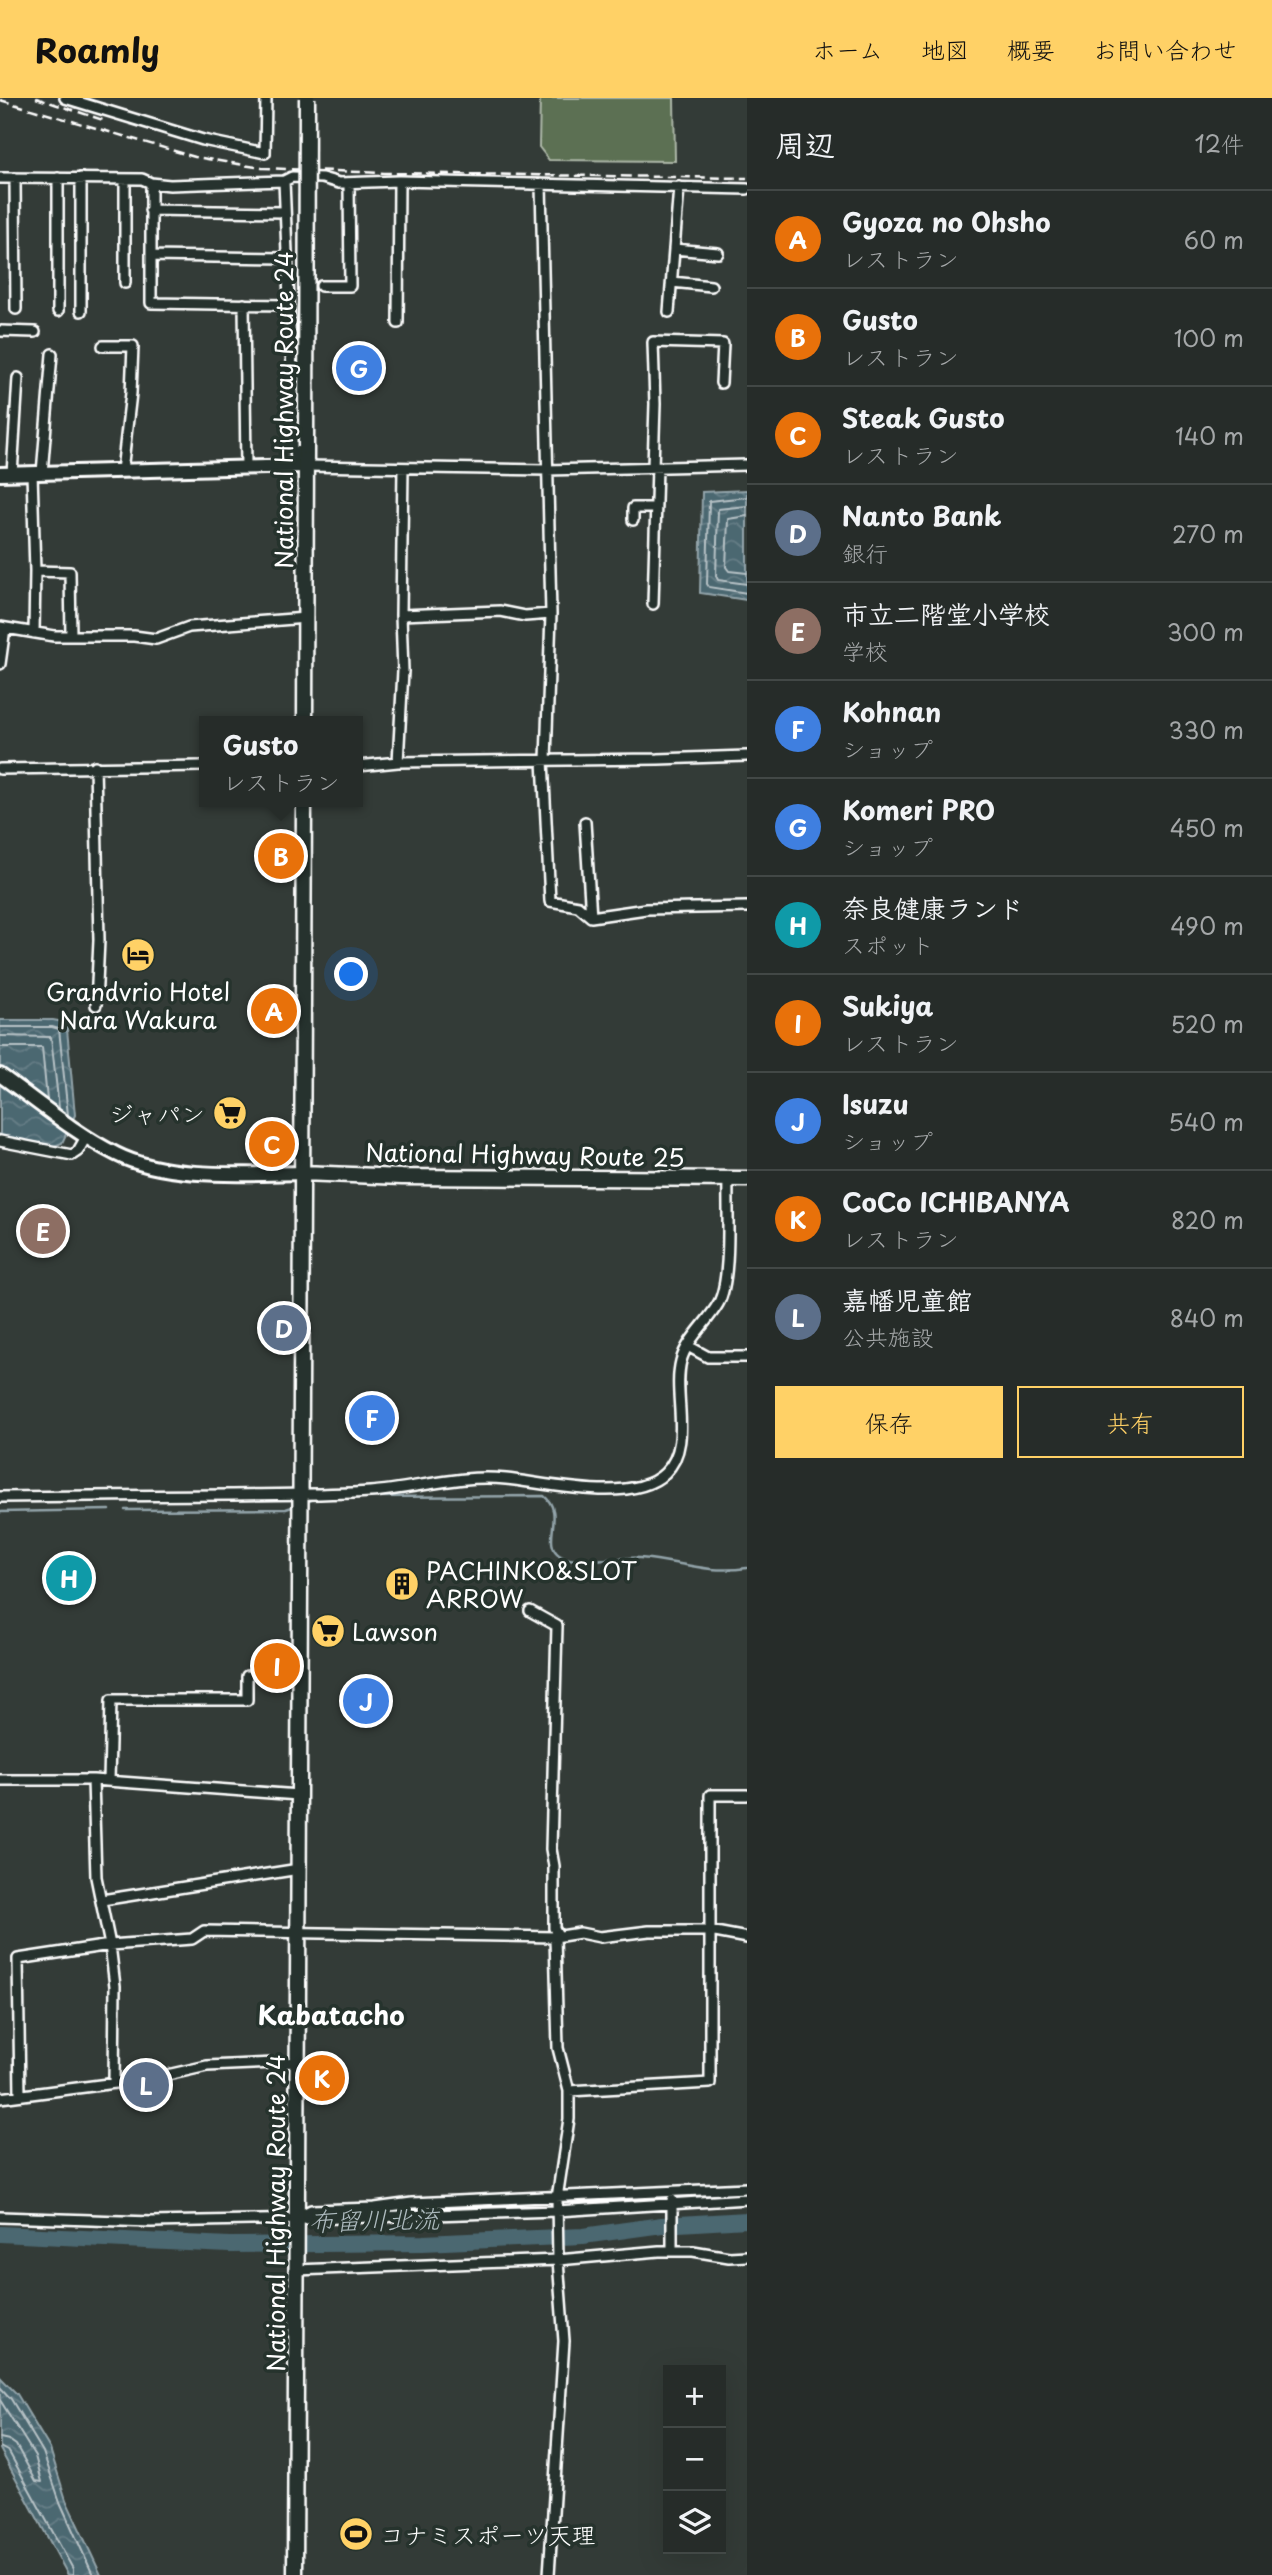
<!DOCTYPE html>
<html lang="ja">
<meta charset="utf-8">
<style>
:root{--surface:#262c29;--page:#2e3431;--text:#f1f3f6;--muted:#a4a7a8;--line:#424846;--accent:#ffd166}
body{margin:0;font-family:"Playpen Sans","Klee One",sans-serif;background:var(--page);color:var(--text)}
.controls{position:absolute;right:21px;bottom:21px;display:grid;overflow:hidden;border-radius:0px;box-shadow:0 7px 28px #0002}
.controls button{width:63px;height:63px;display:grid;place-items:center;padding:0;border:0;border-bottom:2px solid var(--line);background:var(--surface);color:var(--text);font:35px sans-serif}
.you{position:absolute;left:352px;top:877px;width:24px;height:24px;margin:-18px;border:5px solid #fff;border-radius:50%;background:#1a73e8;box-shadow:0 0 0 10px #1a73e833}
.badge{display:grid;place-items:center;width:46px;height:46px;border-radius:50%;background:var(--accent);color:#fff;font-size:23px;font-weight:700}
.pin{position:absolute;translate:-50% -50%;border:4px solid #fff;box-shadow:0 2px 7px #0006}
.popup{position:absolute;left:199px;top:618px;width:164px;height:91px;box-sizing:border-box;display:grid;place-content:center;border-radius:0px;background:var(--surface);filter:drop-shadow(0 2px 5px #0005);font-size:23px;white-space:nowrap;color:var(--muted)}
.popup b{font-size:26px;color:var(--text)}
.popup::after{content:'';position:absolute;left:50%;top:100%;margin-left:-14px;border:14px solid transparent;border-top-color:var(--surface)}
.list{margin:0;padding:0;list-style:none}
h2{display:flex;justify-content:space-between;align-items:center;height:91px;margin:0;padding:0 28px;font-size:30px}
h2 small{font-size:23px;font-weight:400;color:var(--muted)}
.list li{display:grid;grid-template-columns:46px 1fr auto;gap:21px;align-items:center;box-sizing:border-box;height:98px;padding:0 28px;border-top:2px solid var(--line)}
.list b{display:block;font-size:26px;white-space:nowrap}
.list p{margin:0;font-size:23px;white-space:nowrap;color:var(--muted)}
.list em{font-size:23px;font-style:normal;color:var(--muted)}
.actions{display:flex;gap:14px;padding:21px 28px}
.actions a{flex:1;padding:16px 0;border:2px solid var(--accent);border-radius:0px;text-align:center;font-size:24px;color:var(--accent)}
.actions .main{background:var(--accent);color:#111}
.icon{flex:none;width:38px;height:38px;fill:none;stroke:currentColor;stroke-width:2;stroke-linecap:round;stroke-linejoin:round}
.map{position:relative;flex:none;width:747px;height:2477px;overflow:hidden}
header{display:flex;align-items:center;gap:42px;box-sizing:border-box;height:98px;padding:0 35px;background:var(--accent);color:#111}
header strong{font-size:33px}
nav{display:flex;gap:38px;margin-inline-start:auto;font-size:24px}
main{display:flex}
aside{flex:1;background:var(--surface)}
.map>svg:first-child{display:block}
</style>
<header>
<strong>Roamly</strong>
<nav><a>ホーム</a><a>地図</a><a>概要</a><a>お問い合わせ</a></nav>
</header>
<main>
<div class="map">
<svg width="747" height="2477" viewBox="0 0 747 2477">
<defs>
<pattern id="water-waves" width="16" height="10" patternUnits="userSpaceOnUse" patternTransform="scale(1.75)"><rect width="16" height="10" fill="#4b6771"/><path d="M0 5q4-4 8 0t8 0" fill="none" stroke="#667e86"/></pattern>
</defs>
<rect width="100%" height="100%" fill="#333b37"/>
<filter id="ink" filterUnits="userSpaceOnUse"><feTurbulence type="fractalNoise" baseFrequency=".0143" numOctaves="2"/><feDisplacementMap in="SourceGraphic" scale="14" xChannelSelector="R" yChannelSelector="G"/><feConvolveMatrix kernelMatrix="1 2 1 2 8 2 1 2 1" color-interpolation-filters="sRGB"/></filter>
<g filter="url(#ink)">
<path fill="#5c7053" stroke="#aeb8a9" stroke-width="2" d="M 540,0 L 674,0 L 675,63 L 549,62 L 539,49 Z"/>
<path fill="url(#water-waves)" stroke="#93a4aa" stroke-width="2" d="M 747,392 L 747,502 L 700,495 L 702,394 Z
M 0,922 L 53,922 L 63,924 L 67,931 L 75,1017 L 62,1045 L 54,1048 L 0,1037 Z
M 0,2279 L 17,2296 L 50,2351 L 66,2402 L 101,2477 L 68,2477 L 0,2351 Z"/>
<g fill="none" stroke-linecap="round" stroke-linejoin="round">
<path stroke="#b7c2c6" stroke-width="2" d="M 747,399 L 709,403 L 707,486 L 709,489 L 747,495
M 747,408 L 718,411 L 716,478 L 718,482 L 747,486
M 747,418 L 728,421 L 726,469 L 729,473 L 747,475
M 0,929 L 52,929 L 59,931 L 68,1017
M 0,938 L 51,939 L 59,1010
M 0,949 L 42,949 L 47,1002
M 0,2289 L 11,2301 L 43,2354 L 60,2404 L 93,2477
M 0,2302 L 35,2358 L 42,2384 L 36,2383 L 16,2347 L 9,2342 L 0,2340
M 0,2349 L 9,2354 L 73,2471 L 73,2477"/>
<path stroke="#93a4aa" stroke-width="2.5" d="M 351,1399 L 544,1398 C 566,1415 541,1444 559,1457 C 571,1465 594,1462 607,1461 C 618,1461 629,1459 640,1460 C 679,1463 705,1476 747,1470
M 309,1403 L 316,1400
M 125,1412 L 286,1411 L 292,1409
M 0,1414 L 110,1412"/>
<path stroke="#4b6771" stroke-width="16" d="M 0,2136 L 229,2147 L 423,2145 L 583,2138 L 662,2127 L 747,2122"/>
<g stroke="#fff" stroke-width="14">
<path id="minor" d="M 65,0 L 203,42 L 265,55 L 266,0
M 0,80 L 142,81 L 151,85 L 170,87 L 284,83 L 292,79 L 322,80 L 339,85 L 399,83 L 747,91
M 15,80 L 16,211
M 284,83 L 296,369
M 151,85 L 151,205 L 289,207
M 541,87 L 551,516 L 546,662
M 150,112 L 285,114
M 674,151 L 718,155
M 151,158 L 287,160
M 672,184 L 711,188
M 125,185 L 125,81
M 321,188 L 350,188 L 349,85
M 244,206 L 246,370
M 58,213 L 58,80
M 81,213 L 81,80
M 669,214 L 679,89
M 398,225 L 399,83
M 0,233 L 35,234
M 103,248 L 133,248 L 131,295 L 122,373
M 306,368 L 547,372 L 747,367
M 653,369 L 655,306 L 653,244 L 723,246 L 721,285
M 32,375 L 35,473 L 34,535
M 42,375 L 52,256
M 12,376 L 18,280
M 633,422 L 633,410 L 656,410
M 35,473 L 70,474 L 71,538
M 653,506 L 657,369
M 401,517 L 500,513 L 525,518 L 551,516
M 0,529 L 54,538 L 134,538 L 156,541 L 189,529 L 306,520
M 0,566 L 5,530
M 543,662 L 550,803 L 578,808 L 591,819 L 646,811 L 747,809
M 398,664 L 403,573 L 401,517 L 403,370
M 95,668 L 99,842 L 96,907
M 358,668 L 398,664 L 658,661 L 747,658
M 0,671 L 204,668
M 585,724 L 591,819
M 0,1043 L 72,1057 L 78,1053 L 86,1039
M 688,1248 L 708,1259 L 747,1259
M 0,1399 C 77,1398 155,1397 232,1397 C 278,1396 324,1397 370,1394 C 415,1391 459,1376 506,1381 C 547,1385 633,1407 665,1375 C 694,1347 672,1298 681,1263 C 687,1241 707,1225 718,1206 C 732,1183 727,1110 728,1081
M 530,1513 L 557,1528 L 551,1751 L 554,1768 L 554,1830 L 558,1837
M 0,1682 L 93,1682 L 299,1697
M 93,1682 L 96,1779 L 110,1847 L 115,1888 L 114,1984
M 109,1683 L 111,1602 L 247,1602 L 247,1578
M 102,1802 L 299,1771
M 569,1993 L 710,1985 L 710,1697 L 747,1697
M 20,1997 L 18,1861 L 110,1847 L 192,1841 L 204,1833 L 555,1839 L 580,1835 L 600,1839 L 649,1833 L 710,1833 L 747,1840
M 0,2000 L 154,1980 L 207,1968 L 298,1964
M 672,2102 L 672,2153
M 0,2119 L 151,2124 L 310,2121 L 557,2113 L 747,2101
M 297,2119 L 311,2112 L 375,2110 L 412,2105 L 747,2090
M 296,2172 L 558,2162 L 659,2153 L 693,2153 L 729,2159 L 747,2158
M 549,2477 L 564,2243 L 558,2162 L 557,2100 L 569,2021 L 569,1993 L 558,1950 L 555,1839"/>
</g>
<g stroke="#fff" stroke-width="18">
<path id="major" d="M 0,376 L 306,368
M 0,977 C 38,1004 74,1035 116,1056 C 167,1082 245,1076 302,1075"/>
</g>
<g stroke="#fff" stroke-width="19">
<path id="highway" d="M 305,623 L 306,349
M 302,1075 L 402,1079 L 747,1081
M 295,2477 L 304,704"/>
</g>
<use href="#minor" stroke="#26332d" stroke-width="9"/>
<use href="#major" stroke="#26332d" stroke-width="12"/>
<use href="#highway" stroke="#26332d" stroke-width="14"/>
<path stroke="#fff" stroke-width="2.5" stroke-dasharray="10 5" stroke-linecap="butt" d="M 36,0 L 103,22
M 0,2 L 195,59 L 262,70 L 384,75 L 747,80"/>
<g stroke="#fff" stroke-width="19" stroke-linecap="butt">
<path id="highway-bridge" d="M 306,349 L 307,0"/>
</g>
<use href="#highway-bridge" stroke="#26332d" stroke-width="14"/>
</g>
</g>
<defs>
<g id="hotel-disc" transform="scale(1.75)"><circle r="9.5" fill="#ffd166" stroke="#26332d"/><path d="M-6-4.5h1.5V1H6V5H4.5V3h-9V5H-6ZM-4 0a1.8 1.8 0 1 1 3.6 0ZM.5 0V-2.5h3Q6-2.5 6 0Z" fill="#111"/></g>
<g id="supermarket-disc" transform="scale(1.75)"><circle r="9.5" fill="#ffd166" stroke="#26332d"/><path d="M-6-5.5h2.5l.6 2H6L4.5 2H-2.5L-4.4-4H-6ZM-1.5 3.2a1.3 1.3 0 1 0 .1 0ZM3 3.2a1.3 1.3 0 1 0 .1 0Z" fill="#111"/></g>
<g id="building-disc" transform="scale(1.75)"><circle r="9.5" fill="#ffd166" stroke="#26332d"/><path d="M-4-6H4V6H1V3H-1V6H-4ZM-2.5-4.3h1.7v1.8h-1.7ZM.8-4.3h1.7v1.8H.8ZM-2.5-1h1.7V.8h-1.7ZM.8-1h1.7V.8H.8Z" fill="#111"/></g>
<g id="stadium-disc" transform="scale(1.75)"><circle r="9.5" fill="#ffd166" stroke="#26332d"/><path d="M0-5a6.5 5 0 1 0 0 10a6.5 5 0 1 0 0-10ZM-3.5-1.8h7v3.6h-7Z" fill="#111"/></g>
</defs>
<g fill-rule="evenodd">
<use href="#hotel-disc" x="138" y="857"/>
<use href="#supermarket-disc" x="230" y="1015"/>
<use href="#building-disc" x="402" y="1486"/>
<use href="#supermarket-disc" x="328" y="1533"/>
<use href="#stadium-disc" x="356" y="2436"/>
</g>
<g text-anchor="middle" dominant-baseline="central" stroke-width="7" stroke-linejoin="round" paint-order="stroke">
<g font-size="24" fill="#fff" stroke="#26332d">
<text transform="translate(283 312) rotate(-90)">National Highway Route 24</text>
<text transform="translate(525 1056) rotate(1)">National Highway Route 25</text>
<text transform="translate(275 2115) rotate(-90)">National Highway Route 24</text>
</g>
<g font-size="24" fill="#fff" stroke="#26332d" text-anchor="start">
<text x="138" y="893" text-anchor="middle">Grandvrio Hotel<tspan x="138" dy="28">Nara Wakura</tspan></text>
<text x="205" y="1015" text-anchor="end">ジャパン</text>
<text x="426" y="1472">PACHINKO&amp;SLOT<tspan x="426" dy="28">ARROW</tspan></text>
<text x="352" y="1533">Lawson</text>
<text x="380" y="2436">コナミスポーツ天理</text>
</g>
<g font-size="26" font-weight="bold" fill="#fff" stroke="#26332d">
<text x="331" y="1916">Kabatacho</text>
</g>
<g font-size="26" font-style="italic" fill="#aebbbf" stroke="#26332d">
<text transform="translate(374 2121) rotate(-1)">布留川北流</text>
</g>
</g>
</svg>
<div class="controls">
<button>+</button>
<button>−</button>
<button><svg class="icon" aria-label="layers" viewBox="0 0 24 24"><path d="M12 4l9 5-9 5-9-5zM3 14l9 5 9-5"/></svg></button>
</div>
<div class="you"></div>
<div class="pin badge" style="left:274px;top:913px;background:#e8710a">A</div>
<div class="pin badge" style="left:281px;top:758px;background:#e8710a">B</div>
<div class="popup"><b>Gusto</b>レストラン</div>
<div class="pin badge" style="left:272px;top:1046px;background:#e8710a">C</div>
<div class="pin badge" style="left:284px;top:1230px;background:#5c6f8a">D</div>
<div class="pin badge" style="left:43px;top:1133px;background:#8d6e63">E</div>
<div class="pin badge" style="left:372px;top:1320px;background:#3f7fe0">F</div>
<div class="pin badge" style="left:359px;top:270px;background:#3f7fe0">G</div>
<div class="pin badge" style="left:69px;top:1480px;background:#0f9aa8">H</div>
<div class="pin badge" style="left:277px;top:1568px;background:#e8710a">I</div>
<div class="pin badge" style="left:366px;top:1603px;background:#3f7fe0">J</div>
<div class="pin badge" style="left:322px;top:1980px;background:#e8710a">K</div>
<div class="pin badge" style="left:146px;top:1987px;background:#5c6f8a">L</div>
</div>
<aside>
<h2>周辺<small>12件</small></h2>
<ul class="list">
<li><span class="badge" style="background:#e8710a">A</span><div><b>Gyoza no Ohsho</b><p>レストラン</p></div><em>60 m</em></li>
<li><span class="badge" style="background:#e8710a">B</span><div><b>Gusto</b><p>レストラン</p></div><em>100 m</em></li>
<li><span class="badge" style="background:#e8710a">C</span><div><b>Steak Gusto</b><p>レストラン</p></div><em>140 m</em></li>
<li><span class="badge" style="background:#5c6f8a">D</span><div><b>Nanto Bank</b><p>銀行</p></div><em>270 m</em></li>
<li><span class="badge" style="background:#8d6e63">E</span><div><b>市立二階堂小学校</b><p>学校</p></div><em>300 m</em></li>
<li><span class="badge" style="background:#3f7fe0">F</span><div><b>Kohnan</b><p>ショップ</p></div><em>330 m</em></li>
<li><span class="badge" style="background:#3f7fe0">G</span><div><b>Komeri PRO</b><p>ショップ</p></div><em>450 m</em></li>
<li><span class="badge" style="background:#0f9aa8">H</span><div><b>奈良健康ランド</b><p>スポット</p></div><em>490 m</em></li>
<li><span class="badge" style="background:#e8710a">I</span><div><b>Sukiya</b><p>レストラン</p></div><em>520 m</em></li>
<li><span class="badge" style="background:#3f7fe0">J</span><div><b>Isuzu</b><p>ショップ</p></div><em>540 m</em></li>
<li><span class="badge" style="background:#e8710a">K</span><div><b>CoCo ICHIBANYA</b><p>レストラン</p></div><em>820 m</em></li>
<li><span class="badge" style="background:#5c6f8a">L</span><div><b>嘉幡児童館</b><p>公共施設</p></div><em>840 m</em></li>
</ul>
<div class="actions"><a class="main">保存</a><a>共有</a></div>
</aside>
</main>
